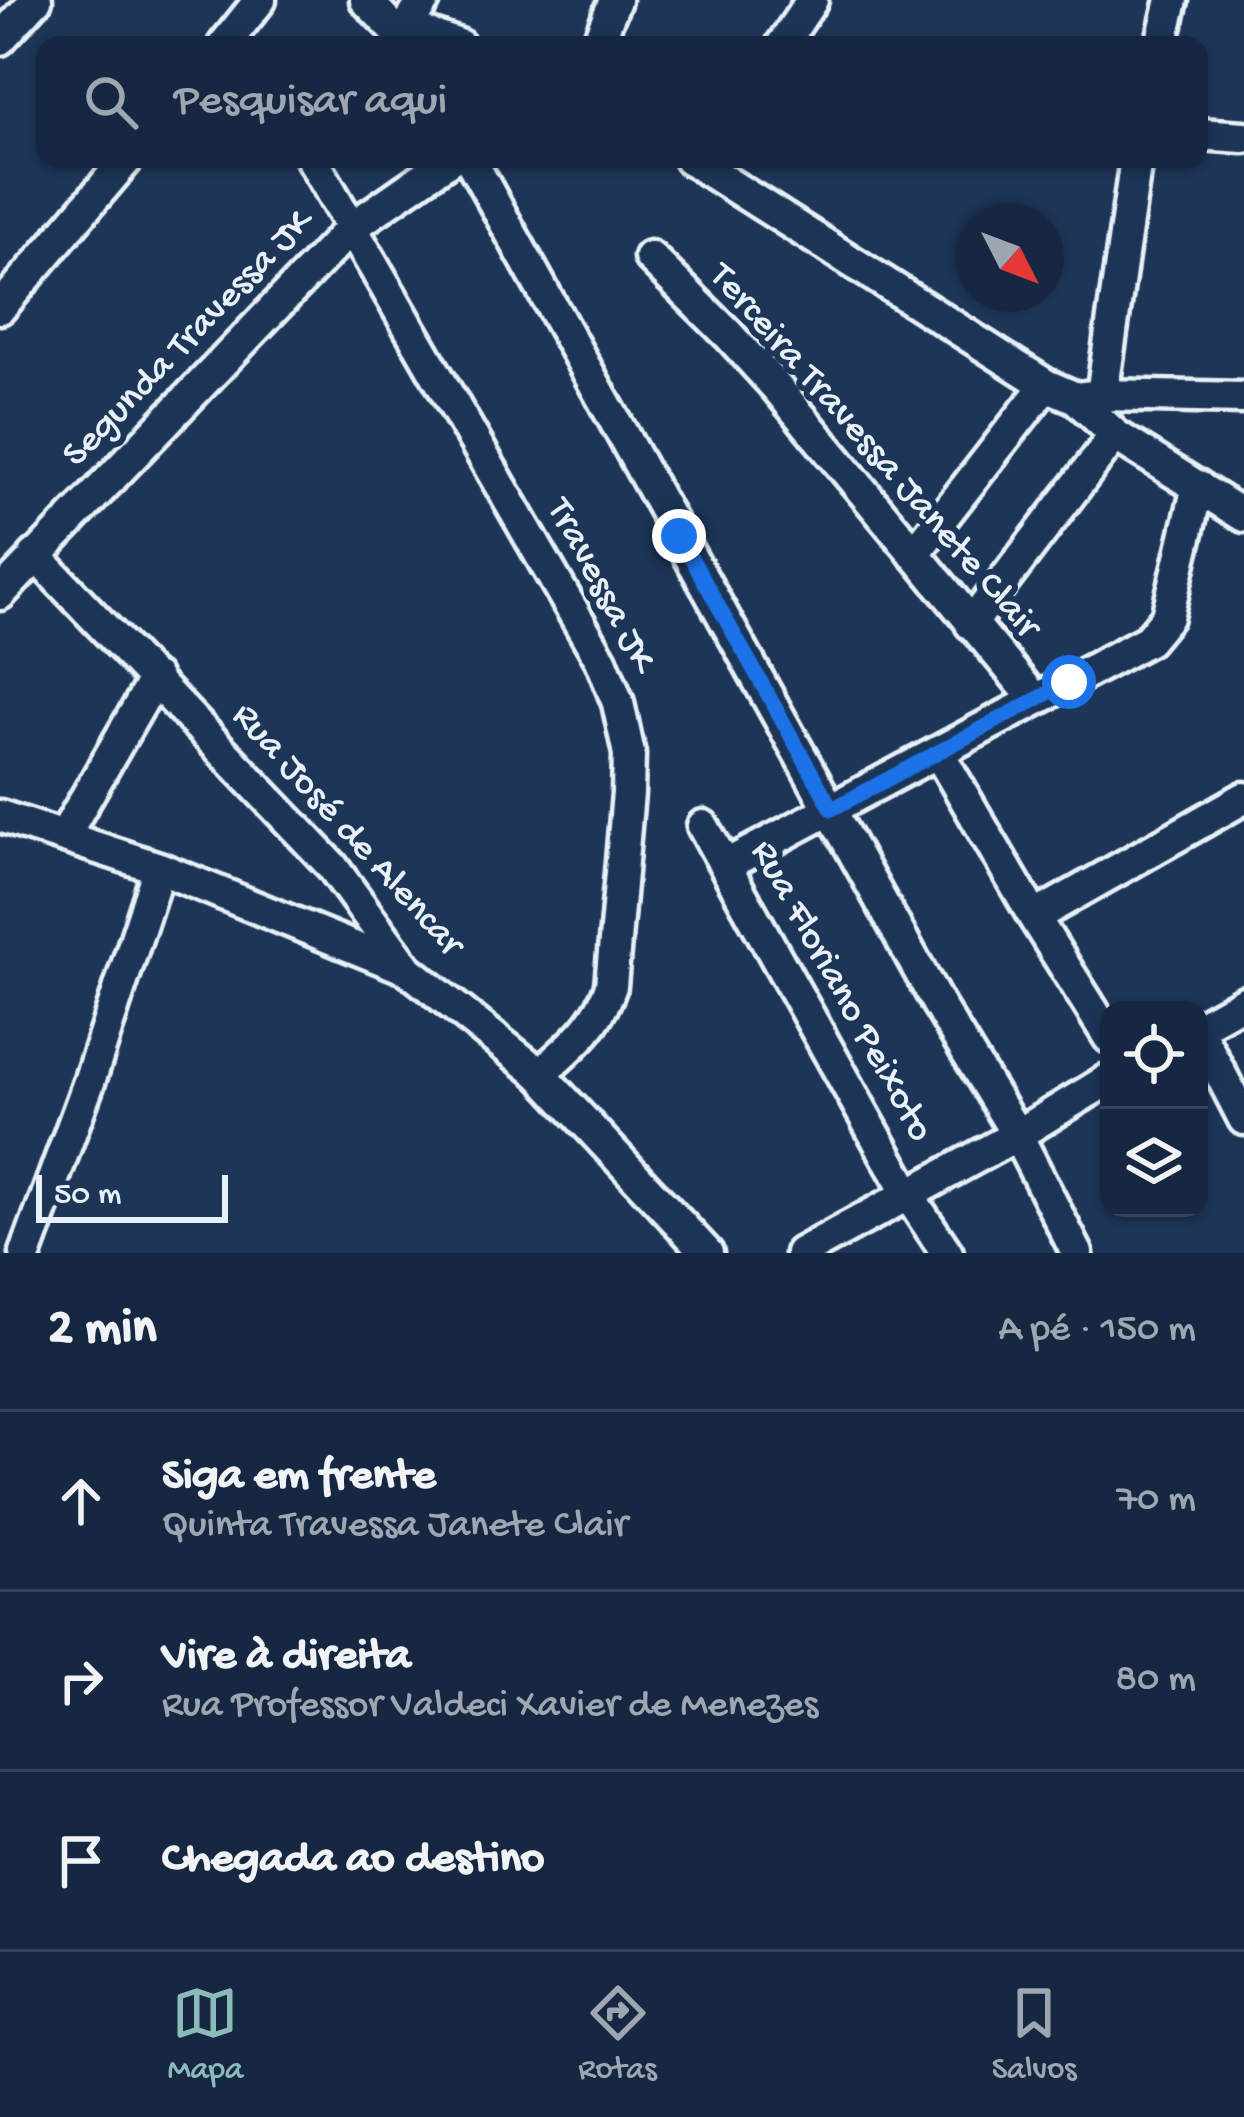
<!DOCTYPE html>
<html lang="pt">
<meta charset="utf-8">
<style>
:root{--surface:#162841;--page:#1f3048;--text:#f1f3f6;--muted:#9ea6b1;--line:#35445a;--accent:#8bbbb9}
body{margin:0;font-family:"Gochi Hand",sans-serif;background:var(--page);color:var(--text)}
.controls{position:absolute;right:36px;bottom:36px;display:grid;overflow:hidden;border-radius:24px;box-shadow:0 3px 9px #0004}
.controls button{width:108px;height:108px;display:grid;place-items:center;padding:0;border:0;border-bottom:3px solid var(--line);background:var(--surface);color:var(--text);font:60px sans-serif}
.compass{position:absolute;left:956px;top:204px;width:108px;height:108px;border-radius:50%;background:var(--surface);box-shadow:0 3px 9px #0004;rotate:132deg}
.scale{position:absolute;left:36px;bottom:30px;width:192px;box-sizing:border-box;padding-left:12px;border:6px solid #e8f1f8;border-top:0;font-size:33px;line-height:42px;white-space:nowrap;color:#e8f1f8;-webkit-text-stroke:9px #1d3557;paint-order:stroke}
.stop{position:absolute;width:36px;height:36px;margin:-27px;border:9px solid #1a73e8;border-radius:50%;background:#fff}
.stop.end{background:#1a73e8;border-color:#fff;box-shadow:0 3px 12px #0008}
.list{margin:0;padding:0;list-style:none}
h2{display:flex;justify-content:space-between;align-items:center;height:156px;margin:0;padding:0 48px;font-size:51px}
h2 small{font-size:39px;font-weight:400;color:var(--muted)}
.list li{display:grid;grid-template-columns:78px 1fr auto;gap:36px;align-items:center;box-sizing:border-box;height:180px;padding:0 48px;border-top:3px solid var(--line)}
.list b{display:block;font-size:45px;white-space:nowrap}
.list p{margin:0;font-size:39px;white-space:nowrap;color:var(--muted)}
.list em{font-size:39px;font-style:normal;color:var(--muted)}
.icon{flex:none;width:66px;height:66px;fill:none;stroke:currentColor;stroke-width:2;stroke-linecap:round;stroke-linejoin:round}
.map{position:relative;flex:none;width:1244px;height:1253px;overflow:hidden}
.search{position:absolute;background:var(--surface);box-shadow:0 3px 9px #0004;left:36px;right:36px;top:36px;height:132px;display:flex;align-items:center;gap:30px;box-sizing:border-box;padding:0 42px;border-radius:24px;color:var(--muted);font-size:45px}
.sheet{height:696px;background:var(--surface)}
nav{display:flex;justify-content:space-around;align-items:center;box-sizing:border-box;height:168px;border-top:3px solid var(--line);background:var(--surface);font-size:33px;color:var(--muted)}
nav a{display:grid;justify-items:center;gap:6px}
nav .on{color:var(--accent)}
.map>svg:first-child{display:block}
</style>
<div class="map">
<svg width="1244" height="1253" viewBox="0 0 1244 1253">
<rect width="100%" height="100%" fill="#1d3557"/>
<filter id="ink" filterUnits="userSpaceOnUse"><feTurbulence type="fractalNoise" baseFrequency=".00833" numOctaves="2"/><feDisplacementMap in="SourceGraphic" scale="24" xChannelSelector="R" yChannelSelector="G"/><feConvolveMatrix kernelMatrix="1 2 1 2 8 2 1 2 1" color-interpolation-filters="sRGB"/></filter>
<g filter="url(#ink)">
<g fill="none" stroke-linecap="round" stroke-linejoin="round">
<g stroke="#e8f1f8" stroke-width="39">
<path id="minor" d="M 366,0 L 400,35 L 406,45
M 407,27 L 424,0
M 400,35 L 407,27 L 459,45
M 0,39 L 36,0
M 224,45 L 260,0
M 597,45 L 615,0
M 782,45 L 812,0
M 1161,45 L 1172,0
M 1199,134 L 1244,137
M 312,159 L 601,660 L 618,703 L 629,754 L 628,793 L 611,986 C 597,1027 571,1046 540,1074
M 470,159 L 939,1006 L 1017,1135 L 1077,1253
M 690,159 L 1046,385 L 1076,398 L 1102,395 L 1244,398
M 650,257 L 728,334 L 778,389 L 1035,699
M 0,308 L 127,159
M 1102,395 L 1136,159
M 1076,398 L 1115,435 L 1244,516
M 914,554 L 1046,385
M 35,555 L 332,866 L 407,969 L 540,1074 L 707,1253
M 0,594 L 351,228 L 450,159
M 971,624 L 1115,435
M 938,752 L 1034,917 L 1109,1037
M 0,816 L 159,868 L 407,969
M 703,826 L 909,1196 L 947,1253
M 64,836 L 155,678
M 726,865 L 1148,640 L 1167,617 L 1198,486
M 1034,917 L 1244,798
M 1199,1027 L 1244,1002
M 1199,1032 L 1244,1119
M 26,1253 L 89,1082 L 159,868
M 801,1253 L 1017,1135 L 1109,1079"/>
</g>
<use href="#minor" stroke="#1d3557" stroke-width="30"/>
</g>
</g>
<g fill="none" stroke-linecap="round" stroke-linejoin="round" filter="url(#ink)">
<path stroke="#1a73e8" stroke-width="15" d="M 679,536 L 832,809 L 1069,682"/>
</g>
<g text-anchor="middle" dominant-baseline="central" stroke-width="12" stroke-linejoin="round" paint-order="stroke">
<g font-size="39" fill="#e8f1f8" stroke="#1d3557">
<text transform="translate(189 340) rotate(-46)">Segunda Travessa JK</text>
<text transform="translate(873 452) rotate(49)">Terceira Travessa Janete Clair</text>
<text transform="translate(599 586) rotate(62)">Travessa JK</text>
<text transform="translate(346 831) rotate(48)">Rua José de Alencar</text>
<text transform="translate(840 992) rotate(61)">Rua Floriano Peixoto</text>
</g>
</g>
</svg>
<div class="controls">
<button><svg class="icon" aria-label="locate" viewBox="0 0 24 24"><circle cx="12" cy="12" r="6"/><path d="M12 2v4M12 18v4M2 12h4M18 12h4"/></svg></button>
<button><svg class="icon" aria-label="layers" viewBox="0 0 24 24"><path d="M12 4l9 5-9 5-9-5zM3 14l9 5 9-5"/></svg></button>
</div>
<svg class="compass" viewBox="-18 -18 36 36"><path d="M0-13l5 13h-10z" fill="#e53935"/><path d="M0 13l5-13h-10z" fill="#9ea6b1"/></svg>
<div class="scale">50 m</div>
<div class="stop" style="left:1069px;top:682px"></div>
<div class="stop end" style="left:679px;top:536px"></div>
<div class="search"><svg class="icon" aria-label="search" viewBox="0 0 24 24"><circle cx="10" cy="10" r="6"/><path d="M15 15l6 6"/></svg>Pesquisar aqui</div>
</div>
<section class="sheet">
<h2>2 min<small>A pé · 150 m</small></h2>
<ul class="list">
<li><svg class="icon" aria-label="ahead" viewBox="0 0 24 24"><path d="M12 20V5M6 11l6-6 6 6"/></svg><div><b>Siga em frente</b><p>Quinta Travessa Janete Clair</p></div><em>70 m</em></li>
<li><svg class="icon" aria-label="right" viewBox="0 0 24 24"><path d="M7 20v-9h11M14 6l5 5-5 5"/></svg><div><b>Vire à direita</b><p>Rua Professor Valdeci Xavier de Menezes</p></div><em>80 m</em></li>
<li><svg class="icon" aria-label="arrive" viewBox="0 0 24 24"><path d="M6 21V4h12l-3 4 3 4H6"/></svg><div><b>Chegada ao destino</b></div></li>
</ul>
</section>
<nav>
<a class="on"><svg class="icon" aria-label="map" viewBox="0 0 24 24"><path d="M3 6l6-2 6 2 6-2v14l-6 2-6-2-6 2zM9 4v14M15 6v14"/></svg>Mapa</a>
<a><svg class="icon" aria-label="directions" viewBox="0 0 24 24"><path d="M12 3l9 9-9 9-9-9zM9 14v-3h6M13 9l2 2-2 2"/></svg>Rotas</a>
<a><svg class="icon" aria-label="saved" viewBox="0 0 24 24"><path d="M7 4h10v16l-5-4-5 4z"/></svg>Salvos</a>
</nav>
